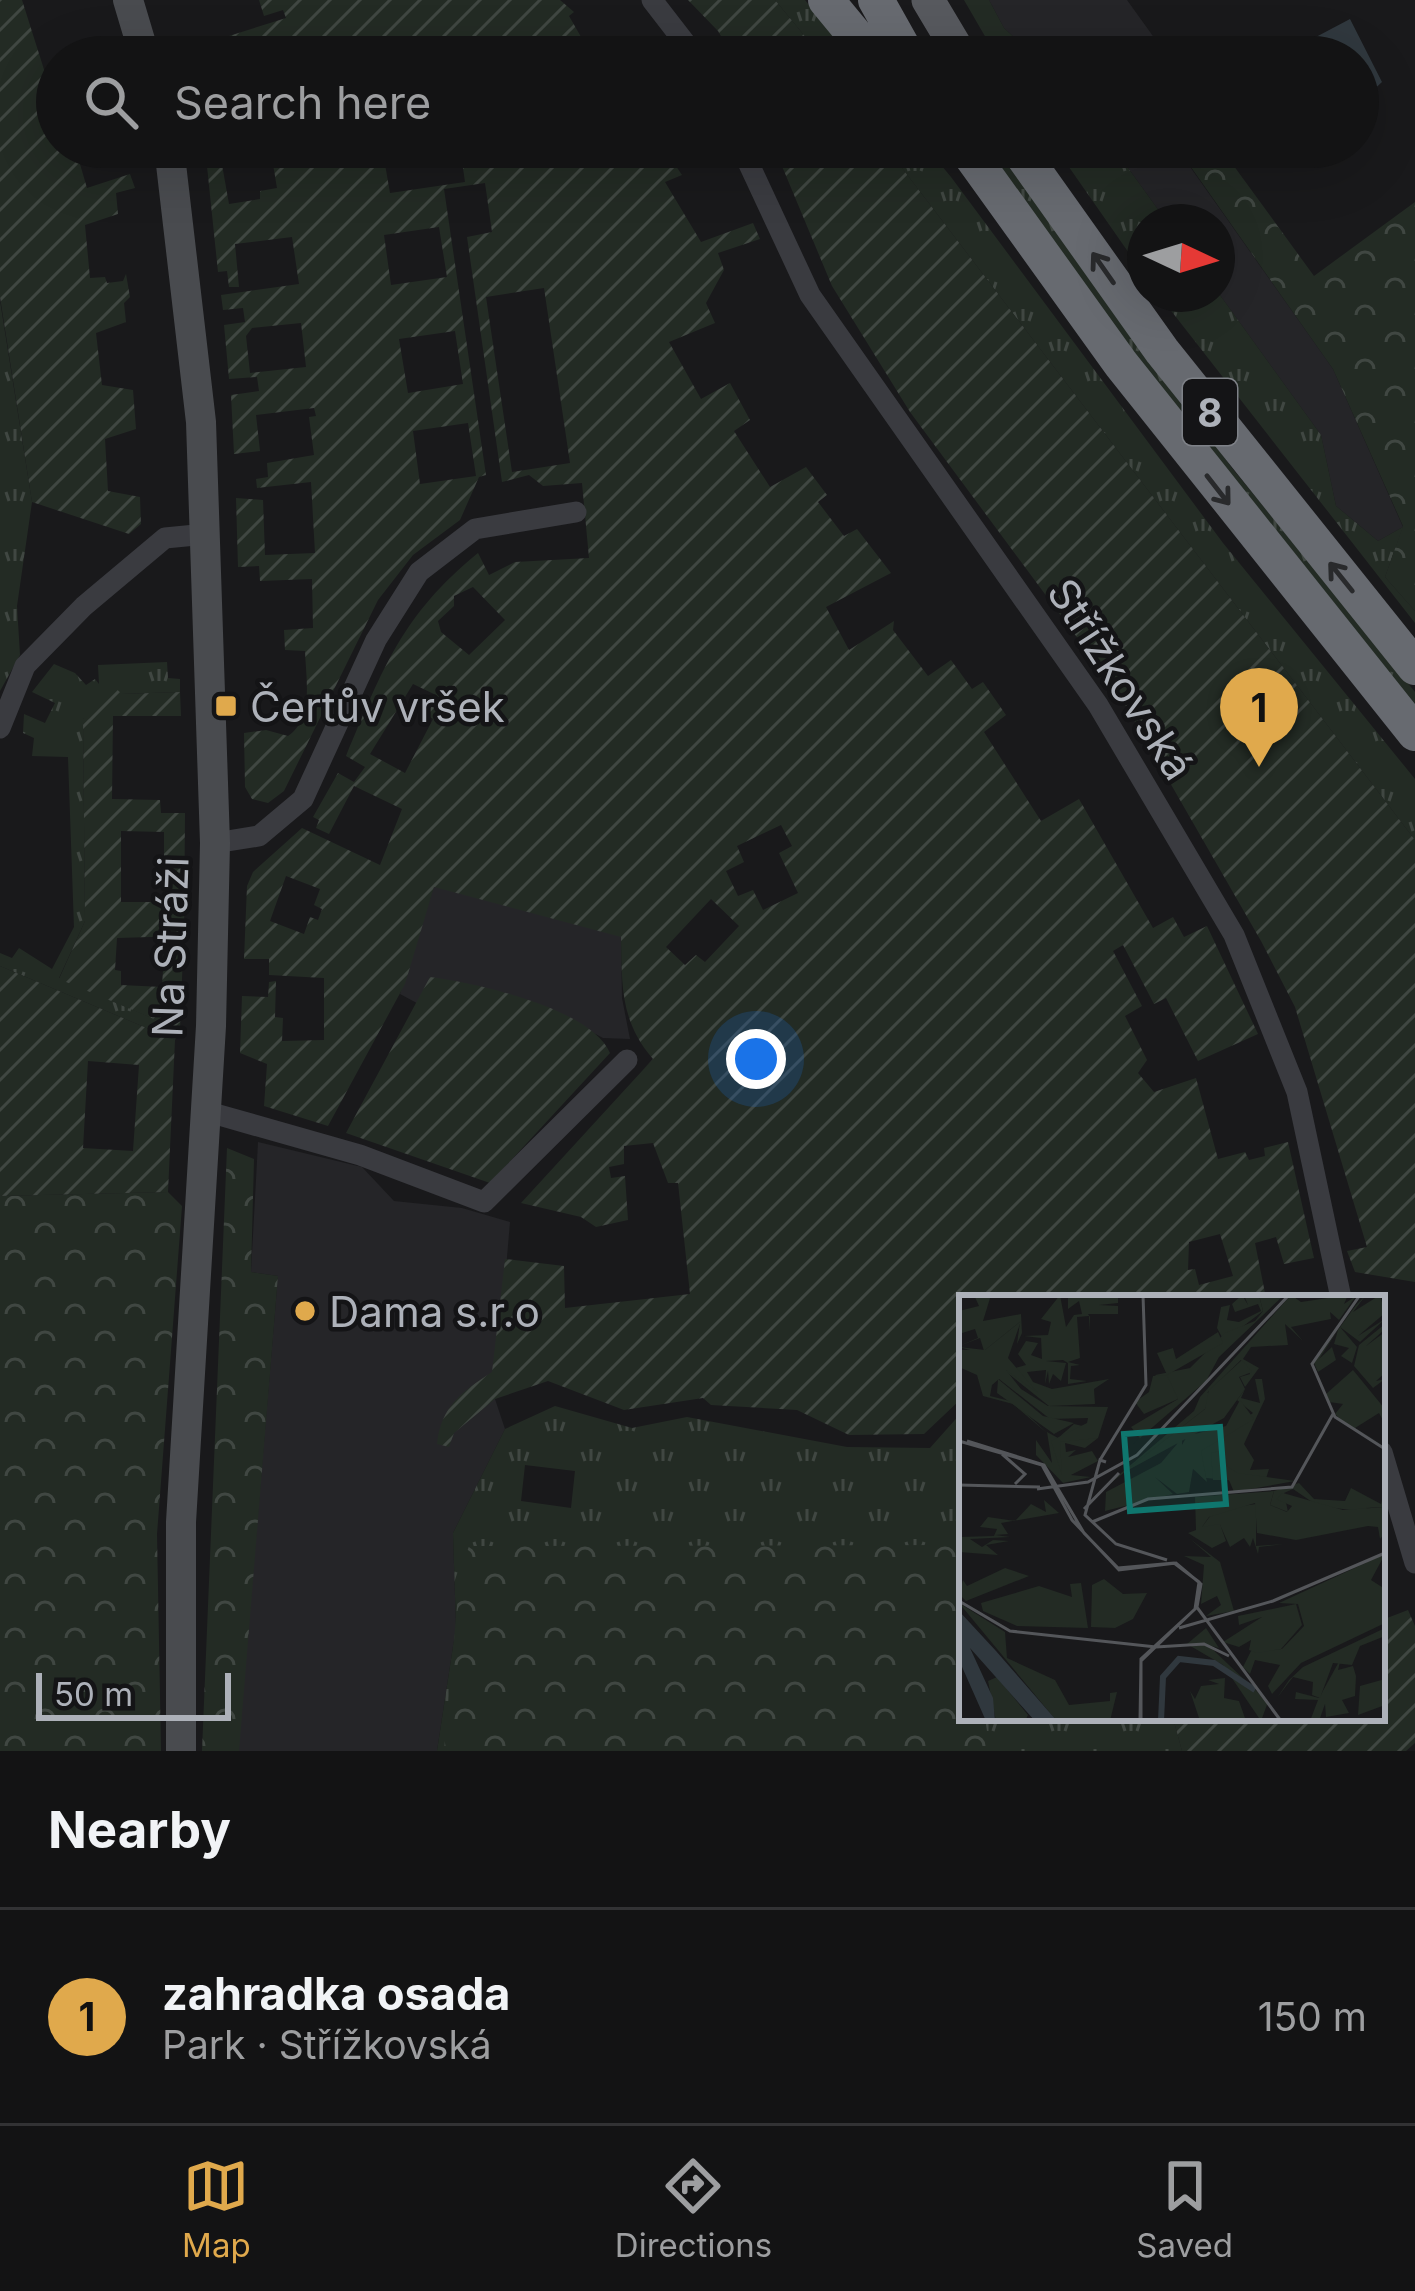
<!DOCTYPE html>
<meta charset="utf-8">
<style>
:root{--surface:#131314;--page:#202022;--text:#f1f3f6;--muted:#9d9ea0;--line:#323234;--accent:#e0a94c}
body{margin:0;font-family:Inter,sans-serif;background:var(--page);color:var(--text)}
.compass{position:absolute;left:1127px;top:204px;width:108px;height:108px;border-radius:50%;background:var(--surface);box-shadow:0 12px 48px #0002;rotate:94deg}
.scale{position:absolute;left:36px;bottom:30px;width:195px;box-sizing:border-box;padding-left:12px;border:6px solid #adb1b9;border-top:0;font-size:33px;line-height:42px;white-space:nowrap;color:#adb1b9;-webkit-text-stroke:9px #141416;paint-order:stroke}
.you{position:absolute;left:756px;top:1059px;width:42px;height:42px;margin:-30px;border:9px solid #fff;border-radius:50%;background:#1a73e8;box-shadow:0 0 0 18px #1a73e833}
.badge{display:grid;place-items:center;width:78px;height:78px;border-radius:50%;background:var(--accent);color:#111;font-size:39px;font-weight:700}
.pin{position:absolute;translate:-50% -99px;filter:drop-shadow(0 3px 6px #0008)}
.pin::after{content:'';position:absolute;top:63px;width:42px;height:36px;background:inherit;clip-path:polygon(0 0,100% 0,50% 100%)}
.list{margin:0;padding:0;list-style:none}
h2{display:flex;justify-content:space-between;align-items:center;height:156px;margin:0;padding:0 48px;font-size:51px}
h2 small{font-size:39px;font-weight:400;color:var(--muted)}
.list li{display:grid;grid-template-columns:78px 1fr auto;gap:36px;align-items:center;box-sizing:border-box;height:216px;padding:0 48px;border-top:3px solid var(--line)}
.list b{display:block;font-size:45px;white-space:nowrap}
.list p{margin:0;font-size:39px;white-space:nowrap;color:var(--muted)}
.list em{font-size:39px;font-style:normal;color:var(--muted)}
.icon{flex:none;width:66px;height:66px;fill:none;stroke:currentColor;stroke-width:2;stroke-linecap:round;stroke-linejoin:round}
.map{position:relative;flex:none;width:1415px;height:1751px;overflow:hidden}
.search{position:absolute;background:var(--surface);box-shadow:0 12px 48px #0002;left:36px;right:36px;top:36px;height:132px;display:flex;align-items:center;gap:30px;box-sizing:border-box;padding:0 42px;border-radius:66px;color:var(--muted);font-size:45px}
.sheet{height:372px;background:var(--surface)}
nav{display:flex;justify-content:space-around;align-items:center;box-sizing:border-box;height:168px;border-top:3px solid var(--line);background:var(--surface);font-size:33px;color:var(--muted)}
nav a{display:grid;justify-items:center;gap:6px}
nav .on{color:var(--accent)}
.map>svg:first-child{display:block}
</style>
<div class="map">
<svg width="1415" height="1751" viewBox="0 0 1415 1751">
<defs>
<pattern id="grass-tufts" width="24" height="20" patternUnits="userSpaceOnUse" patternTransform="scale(3)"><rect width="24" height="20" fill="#232b24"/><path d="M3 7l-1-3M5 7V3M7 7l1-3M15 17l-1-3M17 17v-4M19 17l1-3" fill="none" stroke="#404742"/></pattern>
<pattern id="forest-crowns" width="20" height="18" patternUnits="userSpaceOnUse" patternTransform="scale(3)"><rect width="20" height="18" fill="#232b24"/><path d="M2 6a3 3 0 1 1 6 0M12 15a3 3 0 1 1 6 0" fill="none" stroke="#404742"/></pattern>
<pattern id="garden-furrows" width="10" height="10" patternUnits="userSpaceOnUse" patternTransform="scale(3)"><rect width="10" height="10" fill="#232b24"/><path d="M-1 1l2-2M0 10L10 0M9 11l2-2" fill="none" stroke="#404742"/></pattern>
</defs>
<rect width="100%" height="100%" fill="#19191b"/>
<path fill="#252528" d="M 989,0 L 1127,0 L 1168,57 L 1035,57 L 1004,28 Z
M 1113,147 L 1192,147 L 1186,161 L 1333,369 L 1403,527 L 1378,541 L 1336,506 L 1321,435 L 1217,291 L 1217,222 L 1167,222 Z
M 434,886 L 621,936 L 622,998 L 630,1039 L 603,1038 L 549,1009 L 426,1008 L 400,994 Z
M 258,1142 L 362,1167 L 394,1201 L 462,1208 L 510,1222 L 495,1399 L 505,1429 L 453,1533 L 456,1627 L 437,1751 L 238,1751 L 278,1276 L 251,1272 Z"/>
<path fill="url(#grass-tufts)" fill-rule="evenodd" d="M 775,0 L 805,0 L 850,57 L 822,57 Z
M 964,0 L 989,0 L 1004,28 L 1035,57 L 997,57 Z
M 886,147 L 926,147 L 951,177 L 1223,543 L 1415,779 L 1415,840 Z
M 984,147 L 998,147 L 1232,468 L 1415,692 L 1415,711 L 1222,474 Z
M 1055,147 L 1113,147 L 1167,222 L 1145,222 L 1145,276 Z
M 1217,291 L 1321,435 L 1336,506 L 1378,541 L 1403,527 L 1385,577 L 1415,611 L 1415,623 L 1158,294 Z
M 0,301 L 32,502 L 17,606 L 20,655 L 0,691 Z
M 167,662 L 168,678 L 180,679 L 180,692 L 121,694 L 83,719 L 85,921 L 59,978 L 180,1030 L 175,1040 L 0,966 L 0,953 L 12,958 L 19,948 L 52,969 L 74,927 L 68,757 L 32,756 L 34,738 L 23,733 L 24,714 L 45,723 L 55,703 L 32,692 L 54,664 L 75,673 L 86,685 L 95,679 L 99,684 L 98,665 Z
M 555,1406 L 632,1428 L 687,1417 L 847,1447 L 930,1448 L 962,1412 L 962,1718 L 1173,1718 L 1182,1751 L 437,1751 L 456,1627 L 453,1533 L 505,1429 ZM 525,1465 L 575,1471 L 571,1508 L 521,1501 Z"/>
<path fill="url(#forest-crowns)" d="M 1192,147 L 1220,147 L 1314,276 L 1415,202 L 1415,611 L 1385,577 L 1403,526 L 1333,369 L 1186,160 Z
M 227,1148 L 254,1159 L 251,1272 L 278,1276 L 239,1751 L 202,1751 Z
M 168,1192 L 182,1206 L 157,1534 L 161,1751 L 0,1751 L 0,1196 Z
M 957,1545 L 962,1718 L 985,1718 L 990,1751 L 444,1751 L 460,1573 L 469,1546 Z"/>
<path fill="url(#garden-furrows)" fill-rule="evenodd" d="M 0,0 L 22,0 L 47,79 L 57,76 L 57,147 L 75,147 L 87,188 L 130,174 L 135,188 L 116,193 L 118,214 L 85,225 L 90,278 L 105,277 L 107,283 L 123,281 L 126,274 L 130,297 L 124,303 L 126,322 L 96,333 L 102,385 L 133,390 L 136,429 L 105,439 L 108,491 L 140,497 L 141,524 L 129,534 L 32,502 L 0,297 Z
M 259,0 L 560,0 L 574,12 L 569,16 L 588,49 L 586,57 L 204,57 L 195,52 L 197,46 L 286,18 L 283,10 L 264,16 Z
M 688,0 L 775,0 L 822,57 L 733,57 L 718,31 Z
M 205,147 L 382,147 L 390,193 L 465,182 L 460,147 L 663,147 L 682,175 L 665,182 L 701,242 L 753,223 L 760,239 L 718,253 L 724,270 L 706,303 L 715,323 L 669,342 L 701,399 L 730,383 L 750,420 L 734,431 L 770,487 L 806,467 L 827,495 L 818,502 L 844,536 L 857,529 L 891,573 L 826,607 L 849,650 L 894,621 L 893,630 L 928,676 L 951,660 L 972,689 L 983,682 L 1006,715 L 984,732 L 1041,821 L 1079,799 L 1153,928 L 1173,917 L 1184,937 L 1207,926 L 1258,1034 L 1198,1061 L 1166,998 L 1154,1004 L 1123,945 L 1113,951 L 1142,1006 L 1125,1016 L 1147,1060 L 1138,1073 L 1154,1092 L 1196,1078 L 1218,1159 L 1245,1152 L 1249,1160 L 1265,1156 L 1264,1148 L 1288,1142 L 1314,1258 L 1284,1264 L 1276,1237 L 1255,1243 L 1266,1298 L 962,1298 L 962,1398 L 924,1434 L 849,1435 L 797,1410 L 711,1405 L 703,1398 L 624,1410 L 548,1381 L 495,1399 L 454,1433 L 449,1447 L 437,1444 C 441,1406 462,1392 492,1372 L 505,1259 L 564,1266 L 565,1308 L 690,1294 L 678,1183 L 668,1183 L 653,1143 L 624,1146 L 624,1164 L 609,1167 L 611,1178 L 625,1176 L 628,1220 L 596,1227 L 581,1217 L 521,1203 L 653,1059 C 620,1021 622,985 621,937 L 434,887 L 405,984 L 328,1126 L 264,1106 L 267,1064 L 240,1053 L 242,996 L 268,997 L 269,982 L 276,981 L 275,1017 L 283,1018 L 282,1041 L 324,1040 L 324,978 L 269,975 L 269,959 L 244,959 L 247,886 L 253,872 L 302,828 L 380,865 L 402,809 L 354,786 L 329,834 L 316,828 L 319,820 L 313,817 L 338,773 L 354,782 L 365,767 L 346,756 C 383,668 402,615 478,553 L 489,575 L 515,562 L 589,558 L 582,483 L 543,486 L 529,475 L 502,482 L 467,237 L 492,232 L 485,183 L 444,189 L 486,475 L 479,477 L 460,520 L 413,555 L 378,600 L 284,791 L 268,803 L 252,799 L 245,787 L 244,733 L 266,730 L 288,736 C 314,718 306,680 305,651 L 285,650 L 284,630 L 313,628 L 312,579 L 260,581 L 259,566 L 238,567 L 236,498 L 263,500 L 265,555 L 315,553 L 311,482 L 257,488 L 256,479 L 268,477 L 267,463 L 314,455 L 309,417 L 316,416 L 314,408 L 256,415 L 260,451 L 234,454 L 231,395 L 259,391 L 257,377 L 229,379 L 224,325 L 245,322 L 243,308 L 223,310 L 221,295 L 299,284 L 292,237 L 235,244 L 239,287 L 229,287 L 227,271 L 218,272 ZM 253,152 L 255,160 L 272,158 L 277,188 L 260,191 L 260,199 L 229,204 L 221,159 ZM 439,227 L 447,277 L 391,285 L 384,235 ZM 544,288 L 570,463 L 512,472 L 486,297 ZM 301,323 L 306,367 L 250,373 L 246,336 L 252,328 ZM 455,331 L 463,384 L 408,393 L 399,339 ZM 468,423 L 476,476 L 420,484 L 413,431 ZM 473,587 L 505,620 L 469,655 L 441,632 L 438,621 L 454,606 L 454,596 ZM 413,684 L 436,695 L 427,715 L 433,719 L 405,773 L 370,754 ZM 781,825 L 792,846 L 779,853 L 798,893 L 763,910 L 753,890 L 738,896 L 726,871 L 744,862 L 737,846 ZM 286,876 L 320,889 L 314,905 L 322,909 L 318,920 L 310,917 L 304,934 L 270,921 ZM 711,899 L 739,926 L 705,962 L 696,955 L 685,965 L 666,947 ZM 1220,1234 L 1233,1276 L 1199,1285 L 1195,1269 L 1188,1270 L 1189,1242 Z
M 774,147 L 886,147 L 1415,840 L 1415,1282 L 1355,1272 L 1347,1251 L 1367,1247 L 1295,1007 L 1261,941 L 1119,694 L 910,412 L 832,286 Z
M 113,686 L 122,694 L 180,692 L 181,716 L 113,716 L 112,799 L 160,800 L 161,813 L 185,813 L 184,936 L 117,938 L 115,970 L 121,971 L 121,985 L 162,987 L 164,952 L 183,953 L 180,1030 L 59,979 L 85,921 L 83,719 ZM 121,831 L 164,832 L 164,902 L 121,902 Z
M 0,966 L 175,1040 L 168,1192 L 0,1196 ZM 88,1061 L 139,1065 L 133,1151 L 83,1148 Z
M 430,977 C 476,983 591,1008 610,1053 L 490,1183 L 346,1133 Z
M 1408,1610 L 1415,1626 L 1415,1743 L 1406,1751 L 1182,1751 L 1173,1718 L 1382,1718 L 1382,1620 Z"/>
<path fill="#30383e" d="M 1350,19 L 1382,82 L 1367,96 L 1358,90 L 1358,57 L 1278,57 Z"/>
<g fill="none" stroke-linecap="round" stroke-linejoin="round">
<path stroke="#3a3b40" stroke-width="21" d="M 652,0 L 696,57
M 741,147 L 810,295 L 1098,705 L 1234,935 L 1297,1092 L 1341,1298
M 0,728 L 25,666 L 84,606 L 165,538 L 206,534
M 215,843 L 259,836 L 303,799 L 376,640 L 419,572 L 475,529 L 576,512
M 205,1111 L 360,1155 L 484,1202 L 627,1060
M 1382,1452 L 1415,1563"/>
<path stroke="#494b4f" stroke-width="30" d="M 128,0 L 145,57
M 169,147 L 201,422 L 215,843 L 211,1026 L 181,1522 L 181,1751"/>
<path stroke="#57595e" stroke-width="33" d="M 928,0 L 962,57"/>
<path stroke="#676a70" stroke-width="36" d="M 826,0 L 873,57
M 876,0 L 908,57
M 965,147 L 1121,364 L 1415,733
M 1017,147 L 1162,351 L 1415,667"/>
</g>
<defs><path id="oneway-shaft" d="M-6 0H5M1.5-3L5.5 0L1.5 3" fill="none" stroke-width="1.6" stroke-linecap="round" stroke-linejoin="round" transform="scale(3)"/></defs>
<g stroke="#292a2c">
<use href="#oneway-shaft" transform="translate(1103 268) rotate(-125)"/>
<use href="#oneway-shaft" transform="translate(1218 490) rotate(52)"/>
<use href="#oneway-shaft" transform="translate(1341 577) rotate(-129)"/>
</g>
<g fill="#e0a94c" stroke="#141416" stroke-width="4.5">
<rect x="214" y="694" width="24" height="24" rx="6"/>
<circle cx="305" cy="1311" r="12"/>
</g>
<g text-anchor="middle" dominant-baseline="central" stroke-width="9" stroke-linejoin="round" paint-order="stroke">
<rect fill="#141416" stroke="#7f8288" stroke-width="3" x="1183" y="379" width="54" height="66" rx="9"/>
<g font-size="39" font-weight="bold" fill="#adb1b9">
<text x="1210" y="412">8</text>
</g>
<g font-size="42" fill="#adb1b9" stroke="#141416">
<text transform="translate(1121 679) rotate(57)">Střížkovská</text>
<text transform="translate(170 947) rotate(-88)">Na Stráži</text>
</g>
<g font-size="42" fill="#adb1b9" stroke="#141416" text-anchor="start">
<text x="250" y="706">Čertův vršek</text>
<text x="329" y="1311">Dama s.r.o</text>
</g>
</g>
<g transform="translate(959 1295)">
<rect width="426" height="426" fill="#19191b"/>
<path d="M 15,0 L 32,0 L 24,26 L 62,19 L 63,38 L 58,49 L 61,27 L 25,56 L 21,43 L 0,51 L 19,43 L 16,34 L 0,39 L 0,16 L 20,11 ZM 101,0 L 107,32 L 115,20 L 123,19 L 120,6 L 109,14 L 109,0 L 159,0 L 159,8 L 140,10 L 159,11 L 159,19 L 129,19 L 131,22 L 130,37 L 130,21 L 118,22 L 121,63 L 109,67 L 121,70 L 112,71 L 111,84 L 128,86 L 109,89 L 109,68 L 104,65 L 87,66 L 107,68 L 102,86 L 94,79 L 90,89 L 89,76 L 86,89 L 87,75 L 68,77 L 74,87 L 93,94 L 150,84 L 135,94 L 136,109 L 90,111 L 46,76 L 67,70 L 59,59 L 67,46 L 79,48 L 72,60 L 83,64 L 82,43 L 65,41 L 89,40 L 92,27 L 82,24 ZM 283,0 L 289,10 L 285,0 L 300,0 L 304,16 L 265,46 L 258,33 L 262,12 L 271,10 L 268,25 L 280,27 L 302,16 L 299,9 L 276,17 L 273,9 ZM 332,0 L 342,7 L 389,0 L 385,9 L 397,1 L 380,25 L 371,17 L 372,24 L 332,32 L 344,46 L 326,29 L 329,50 L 292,52 L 284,64 L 300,73 L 286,92 L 281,82 L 291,79 L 282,65 L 248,98 L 255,95 L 246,114 L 134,202 L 235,116 L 241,102 ZM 407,0 L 394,17 L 421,0 L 426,18 L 399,41 L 426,24 L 401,47 L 381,32 L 398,52 L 393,68 L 382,61 L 390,53 L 375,49 L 379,35 L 360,64 L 373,52 L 377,65 L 359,77 L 355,68 L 397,10 ZM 426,29 L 425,35 L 407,51 L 426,37 L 426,78 L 417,86 L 426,84 L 414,93 L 395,71 L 400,50 ZM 394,75 L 426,114 L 426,129 L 420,118 L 396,133 L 426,151 L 383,126 L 376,119 L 384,109 L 370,107 L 367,99 ZM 296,84 L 303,84 L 306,104 L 285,149 L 295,165 L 291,175 L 310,174 L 306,187 L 290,194 L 287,187 L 247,183 L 241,156 L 294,118 L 278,105 L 286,94 L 282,103 L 301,108 ZM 115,129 L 140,135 L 139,143 L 126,153 L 106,148 L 107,157 L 117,155 L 109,162 L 133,156 L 139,166 L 112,180 L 132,182 L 104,188 L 77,160 L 77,145 L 93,168 L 88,137 L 99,143 ZM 340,188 L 355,204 L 386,206 L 392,193 L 422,209 L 426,192 L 426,212 L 407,213 L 416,218 L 359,211 L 334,194 L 325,198 L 329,217 L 311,210 L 315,196 ZM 85,205 L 100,218 L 42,228 L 49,239 L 36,240 L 51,242 L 11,244 L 23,252 L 34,245 L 50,246 L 27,250 L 39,260 L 0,257 L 0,242 L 35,241 L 38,234 L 21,232 L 29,222 L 56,226 L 72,209 L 87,217 ZM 297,209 L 297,251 L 325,249 L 300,252 L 299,259 L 294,243 L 291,252 L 285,243 L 271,252 L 261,230 L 242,233 L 256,215 ZM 230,243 L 261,267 L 275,316 L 247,321 L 262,310 L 258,301 L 242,309 L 245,270 L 225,261 L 252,262 ZM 247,333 L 260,353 L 249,350 L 309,407 L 302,426 L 264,370 L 228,349 ZM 382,363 L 379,375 L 394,371 L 397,381 L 396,401 L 383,405 L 390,418 L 367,422 L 366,409 L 360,426 L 351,426 L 359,405 L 336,404 L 337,397 L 360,403 Z" fill="#232b24"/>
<path d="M 300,0 L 325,0 L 260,62 L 247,86 L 173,150 L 181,143 L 172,132 L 219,104 L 196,80 L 231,73 L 266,38 L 296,26 L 304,16 ZM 62,26 L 49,63 L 79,98 L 47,75 L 62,94 L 89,111 L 149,112 L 139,143 L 101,147 L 103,180 L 92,146 L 128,128 L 129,123 L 91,124 L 40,84 L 33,90 L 31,101 L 55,107 L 89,139 L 54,109 L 24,101 L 18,80 L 0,72 L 0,55 L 11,55 L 0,52 L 26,55 ZM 265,155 L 269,172 L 279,178 L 336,186 L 275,197 L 270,185 L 254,185 L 252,158 ZM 315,196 L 311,210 L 328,217 L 333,211 L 317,204 L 324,198 L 384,215 L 426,212 L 426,238 L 421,244 L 419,232 L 409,231 L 337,245 L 298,238 L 296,208 L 250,222 L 243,232 L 261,229 L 267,246 L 253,253 L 229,238 L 237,235 L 236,202 ZM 426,259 L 412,285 L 426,294 L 426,328 L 342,368 L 313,399 L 309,391 L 321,370 L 296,365 L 291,379 L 284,372 L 292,356 L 323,354 L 345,331 L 339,309 L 320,308 ZM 46,273 L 70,281 L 7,306 L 0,299 L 4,285 L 8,291 ZM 145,284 L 164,299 L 188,298 L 174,324 L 156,333 L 132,332 L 133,290 ZM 0,308 L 46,337 L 48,363 L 96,385 L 110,410 L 151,406 L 151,398 L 158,397 L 151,426 L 96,424 ZM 426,333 L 426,341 L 401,351 L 393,370 L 374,368 L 361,403 L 353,400 L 354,387 L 334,382 L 318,403 L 330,385 L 344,372 Z" fill="#232b24"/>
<path d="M 259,37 L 264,48 L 208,80 L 219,104 L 185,119 L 176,107 L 190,97 L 194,81 L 208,80 L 198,58 L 214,53 L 217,64 ZM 283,65 L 293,77 L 280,82 L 286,94 L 265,123 L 162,179 L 246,114 L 250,95 ZM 39,84 L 84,121 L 115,128 L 95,139 L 38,98 ZM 281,105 L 295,124 L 242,156 L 248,187 L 234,174 L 230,197 L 218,199 L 196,182 L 214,199 L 146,216 L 147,197 L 202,168 L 223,143 L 223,150 L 228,141 L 267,131 ZM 122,288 L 129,333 L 58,331 L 24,316 L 22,308 L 80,291 L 113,302 L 111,289 ZM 337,309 L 343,330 L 322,354 L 298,358 L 290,355 L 292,345 L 280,352 L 264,347 L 303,322 L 280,330 L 279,321 ZM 38,382 L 69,420 L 66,426 L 37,426 L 29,386 ZM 266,383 L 265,403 L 280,406 L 287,426 L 241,426 L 231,396 L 236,404 L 242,391 L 260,389 L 249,385 Z" fill="#232b24"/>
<path d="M 426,384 L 426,410 L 399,420 L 401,391 Z" fill="#232b24"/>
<path d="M 0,316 L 37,356 L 98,426 L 76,426 L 11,353 L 34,403 L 36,426 L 27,426 L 0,365 Z" fill="#30383e"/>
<path fill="none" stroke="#30383e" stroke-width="6" d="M 202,426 L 204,382 L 220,364 L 255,368 L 296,395"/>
<path fill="none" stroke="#54565a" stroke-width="3" d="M 401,0 L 353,69 L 376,122 L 426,154M 0,146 L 83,170 L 113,225 L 160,275 L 217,268 L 242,289 L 238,312 L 182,366 L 182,426M 8,146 L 85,170 L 125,238 L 159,273 L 215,268 L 240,287 L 236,314 L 182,364 L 181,426M 43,159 L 66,179 L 56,189M 141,165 L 187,90 L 184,0M 147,167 L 141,165 L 126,220 L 157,249 L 208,265M 0,190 L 81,192M 78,194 L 129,187 L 178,160 L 330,0M 125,214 L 160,178M 133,227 L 189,204 L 333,192 L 374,119M 0,306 L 51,336 L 197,352 L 245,349 L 270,361M 237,311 L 322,426M 220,333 L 314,306 L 426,258"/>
<path fill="#0f766e" fill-opacity="0.15" stroke="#0f766e" stroke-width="6" d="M 261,132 L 267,209 L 171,216 L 165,139 Z"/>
<rect width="426" height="426" fill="none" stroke="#adb1b9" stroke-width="6"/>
</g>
</svg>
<svg class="compass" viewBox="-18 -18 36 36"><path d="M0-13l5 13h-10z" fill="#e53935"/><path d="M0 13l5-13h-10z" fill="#9d9ea0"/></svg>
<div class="scale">50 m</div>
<div class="you"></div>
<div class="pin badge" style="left:1259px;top:767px">1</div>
<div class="search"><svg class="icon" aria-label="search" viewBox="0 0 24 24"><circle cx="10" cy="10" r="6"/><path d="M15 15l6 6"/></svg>Search here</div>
</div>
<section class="sheet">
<h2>Nearby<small></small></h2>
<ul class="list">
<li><span class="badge">1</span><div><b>zahradka osada</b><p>Park · Střížkovská</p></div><em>150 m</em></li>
</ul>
</section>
<nav>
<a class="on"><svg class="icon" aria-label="map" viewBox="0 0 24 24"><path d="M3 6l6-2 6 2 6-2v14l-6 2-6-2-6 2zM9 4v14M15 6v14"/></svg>Map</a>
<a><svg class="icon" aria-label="directions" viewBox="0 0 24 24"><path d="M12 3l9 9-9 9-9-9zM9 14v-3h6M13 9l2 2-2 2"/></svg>Directions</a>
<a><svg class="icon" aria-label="saved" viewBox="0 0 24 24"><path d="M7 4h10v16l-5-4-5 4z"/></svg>Saved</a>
</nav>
